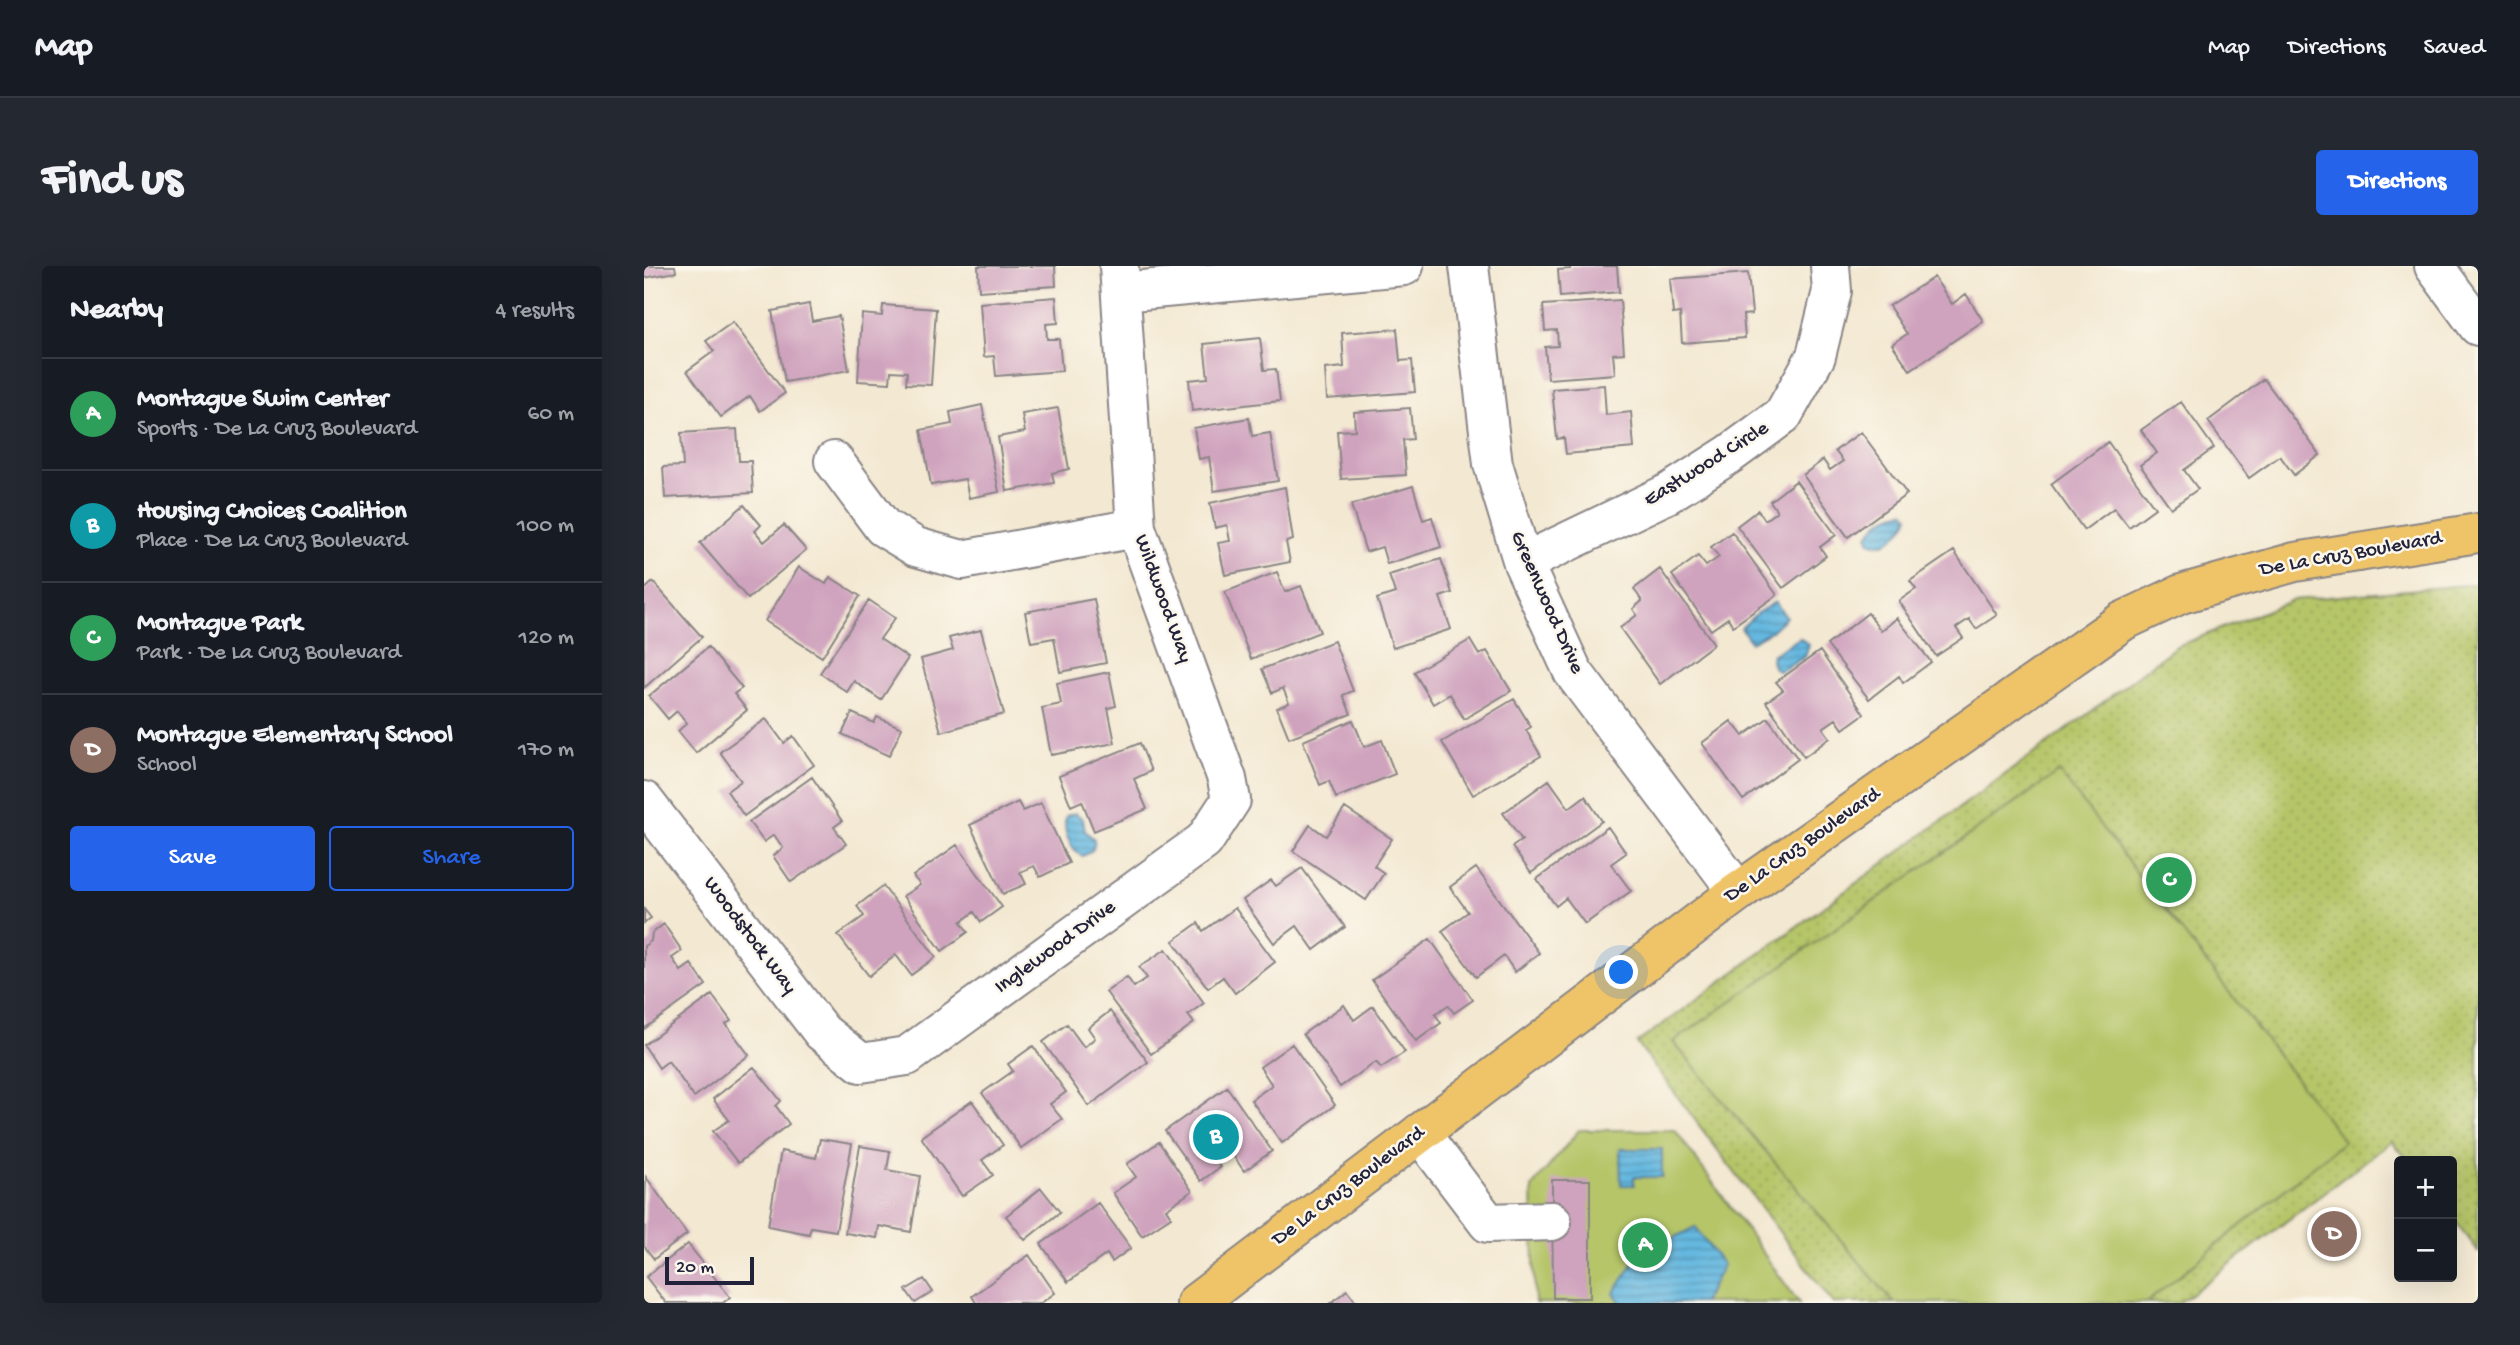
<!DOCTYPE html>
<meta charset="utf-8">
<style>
:root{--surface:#171b24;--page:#242831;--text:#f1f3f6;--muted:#9ea1a6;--line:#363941;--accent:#2563eb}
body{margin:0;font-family:"Gochi Hand",sans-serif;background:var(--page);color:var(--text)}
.controls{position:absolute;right:21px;bottom:21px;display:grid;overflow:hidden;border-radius:7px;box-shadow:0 7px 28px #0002}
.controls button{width:63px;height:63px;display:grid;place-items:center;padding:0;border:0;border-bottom:2px solid var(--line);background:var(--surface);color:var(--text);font:35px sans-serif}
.scale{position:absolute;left:21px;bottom:18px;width:89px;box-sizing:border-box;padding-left:7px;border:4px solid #22223b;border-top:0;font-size:19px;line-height:24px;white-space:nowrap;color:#22223b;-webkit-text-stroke:5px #fbf7ec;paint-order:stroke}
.you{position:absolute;left:978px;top:707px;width:24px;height:24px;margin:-18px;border:5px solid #fff;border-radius:50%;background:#1a73e8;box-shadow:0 0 0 10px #1a73e833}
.badge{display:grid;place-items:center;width:46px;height:46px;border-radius:50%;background:var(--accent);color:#fff;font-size:23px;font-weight:700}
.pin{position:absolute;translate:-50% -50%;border:4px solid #fff;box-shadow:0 2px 7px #0006}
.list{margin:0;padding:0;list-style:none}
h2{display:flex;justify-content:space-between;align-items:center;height:91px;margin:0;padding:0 28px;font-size:30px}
h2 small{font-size:23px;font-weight:400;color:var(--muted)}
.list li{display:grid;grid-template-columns:46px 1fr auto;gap:21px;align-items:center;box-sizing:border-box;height:112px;padding:0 28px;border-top:2px solid var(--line)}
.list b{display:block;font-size:26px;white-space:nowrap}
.list p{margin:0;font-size:23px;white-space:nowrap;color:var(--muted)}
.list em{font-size:23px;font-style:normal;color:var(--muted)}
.actions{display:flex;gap:14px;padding:21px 28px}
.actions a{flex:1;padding:16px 0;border:2px solid var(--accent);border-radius:7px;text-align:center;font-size:24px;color:var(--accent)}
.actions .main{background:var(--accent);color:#fff}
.map{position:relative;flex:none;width:1834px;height:1037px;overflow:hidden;border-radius:7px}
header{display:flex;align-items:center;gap:42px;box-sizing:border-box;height:98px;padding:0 35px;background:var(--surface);border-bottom:2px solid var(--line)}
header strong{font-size:33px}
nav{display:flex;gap:38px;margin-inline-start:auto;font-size:24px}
.intro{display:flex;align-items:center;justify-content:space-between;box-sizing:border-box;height:168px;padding:0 42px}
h1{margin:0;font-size:49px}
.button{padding:18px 32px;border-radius:7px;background:var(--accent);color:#fff;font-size:24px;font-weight:700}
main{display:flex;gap:42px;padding:0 42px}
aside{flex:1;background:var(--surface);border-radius:7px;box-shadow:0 7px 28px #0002}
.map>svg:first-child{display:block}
</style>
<header>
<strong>Map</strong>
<nav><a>Map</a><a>Directions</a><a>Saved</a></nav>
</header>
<div class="intro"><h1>Find us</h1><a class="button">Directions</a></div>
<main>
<aside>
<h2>Nearby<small>4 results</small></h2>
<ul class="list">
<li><span class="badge" style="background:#2e9e5b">A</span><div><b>Montague Swim Center</b><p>Sports · De La Cruz Boulevard</p></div><em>60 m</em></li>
<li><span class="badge" style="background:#0f9aa8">B</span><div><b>Housing Choices Coalition</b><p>Place · De La Cruz Boulevard</p></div><em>100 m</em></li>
<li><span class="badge" style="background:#2e9e5b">C</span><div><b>Montague Park</b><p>Park · De La Cruz Boulevard</p></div><em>120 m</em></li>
<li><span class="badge" style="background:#8d6e63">D</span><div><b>Montague Elementary School</b><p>School</p></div><em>170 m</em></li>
</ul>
<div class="actions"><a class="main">Save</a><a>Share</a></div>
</aside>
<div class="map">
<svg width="1834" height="1037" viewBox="0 0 1834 1037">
<defs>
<pattern id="park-dots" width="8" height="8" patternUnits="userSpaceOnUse" patternTransform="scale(1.75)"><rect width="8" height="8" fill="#b5c568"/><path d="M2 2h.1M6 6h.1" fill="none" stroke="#9ba95b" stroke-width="1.8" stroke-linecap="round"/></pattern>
<pattern id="water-rules" width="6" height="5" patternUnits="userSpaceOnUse" patternTransform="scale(1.75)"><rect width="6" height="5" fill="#65b8e0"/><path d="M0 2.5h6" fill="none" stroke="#5395b7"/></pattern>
</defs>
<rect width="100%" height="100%" fill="#fbf7ec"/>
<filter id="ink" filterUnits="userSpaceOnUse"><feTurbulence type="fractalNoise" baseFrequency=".0143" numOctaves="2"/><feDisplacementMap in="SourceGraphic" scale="14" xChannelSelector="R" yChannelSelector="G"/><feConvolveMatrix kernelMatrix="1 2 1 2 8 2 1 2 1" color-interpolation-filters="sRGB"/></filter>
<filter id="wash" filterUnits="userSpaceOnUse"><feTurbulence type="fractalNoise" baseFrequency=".00686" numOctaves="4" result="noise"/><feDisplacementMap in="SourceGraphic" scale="28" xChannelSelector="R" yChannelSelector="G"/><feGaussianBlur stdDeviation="1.57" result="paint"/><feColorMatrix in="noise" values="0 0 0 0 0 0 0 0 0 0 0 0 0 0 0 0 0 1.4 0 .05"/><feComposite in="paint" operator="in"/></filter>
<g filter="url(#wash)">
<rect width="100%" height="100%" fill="#f3e8d1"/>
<path fill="url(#park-dots)" stroke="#6c7452" stroke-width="2" d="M 1834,318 L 1834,985 L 1808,951 L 1808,895 L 1765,895 L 1748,875 L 1535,1037 L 1189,1037 L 993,777 L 1440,451 L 1531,381 L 1649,334 Z"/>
<path fill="#b5c568" stroke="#6c7452" stroke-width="2" d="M 1415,506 L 1700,875 L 1502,1037 L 1250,1037 L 1029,776 Z
M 935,864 L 1031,864 L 1155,1037 L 891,1037 L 888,921 Z"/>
<path fill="url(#water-rules)" stroke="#446d8e" stroke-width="2" d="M 1261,245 L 1265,250 C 1260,264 1242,285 1226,276 L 1224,270 C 1232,255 1245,248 1261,245 Z
M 1131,336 L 1142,351 L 1127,365 L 1107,376 L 1097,362 L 1113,347 Z
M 1156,372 L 1165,379 L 1161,391 C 1151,395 1144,403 1134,405 C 1128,400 1126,397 1128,389 Z
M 431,547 L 439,553 L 441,565 L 450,573 C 451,584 448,586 438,590 C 426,582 418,565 422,550 Z
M 976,883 L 1018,883 L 1018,911 L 990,911 L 990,919 L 977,919 Z
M 1051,961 L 1079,999 L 1059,1037 L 977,1037 L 970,1027 L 995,989 Z"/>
<g id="blocks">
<path fill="#cfa2bd" d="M 0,0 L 31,0 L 32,6 L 0,12 Z
M 334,0 L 411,0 L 412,20 L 335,25 Z
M 926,0 L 973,0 L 975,26 L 916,31 L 914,4 L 926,3 Z
M 1104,7 L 1108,48 L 1099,49 L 1101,72 L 1038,77 L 1036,47 L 1029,48 L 1026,13 Z
M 1290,11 L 1308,38 L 1322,28 L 1339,55 L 1266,104 L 1248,78 L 1263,68 L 1245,40 Z
M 412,31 L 414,57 L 402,58 L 403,73 L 415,73 L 418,105 L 352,110 L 350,90 L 340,91 L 336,37 Z
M 976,34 L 980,87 L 969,88 L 971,108 L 904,113 L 901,81 L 914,80 L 913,64 L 901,65 L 899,39 Z
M 165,38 L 168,55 L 195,50 L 205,104 L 141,116 L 128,45 Z
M 239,39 L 292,43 L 287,119 L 262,118 L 263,106 L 247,105 L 246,117 L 214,115 L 218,48 L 238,50 Z
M 89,56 L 141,127 L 116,145 L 106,130 L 77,151 L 43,105 L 70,85 L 62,75 Z
M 753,63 L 756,95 L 768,94 L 771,126 L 683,133 L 681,103 L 700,101 L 698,67 Z
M 616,72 L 620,104 L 632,103 L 636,135 L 548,145 L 545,114 L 564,112 L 560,78 Z
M 1620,113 L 1676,189 L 1650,209 L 1636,190 L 1605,212 L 1564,155 Z
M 960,119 L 962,149 L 987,146 L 990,182 L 922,188 L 920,172 L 913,173 L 908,123 Z
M 1537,136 L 1570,182 L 1540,204 L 1554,223 L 1527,242 L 1496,199 L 1513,187 L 1497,164 Z
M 338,139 L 355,226 L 325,232 L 321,213 L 287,219 L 277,164 L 308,158 L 306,146 Z
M 414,142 L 425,203 L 408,207 L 410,217 L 363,225 L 354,171 L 381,166 L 378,148 Z
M 766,142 L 769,173 L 759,174 L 762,209 L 697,213 L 693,165 L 711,164 L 710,146 Z
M 605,152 L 608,170 L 626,167 L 634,215 L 570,225 L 565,191 L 555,193 L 550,162 Z
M 93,163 L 95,195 L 107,195 L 109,227 L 21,232 L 19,201 L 39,200 L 37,167 Z
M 1217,166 L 1263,228 L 1204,271 L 1159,209 L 1179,194 L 1186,204 L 1199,195 L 1191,185 Z
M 1464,176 L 1511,242 L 1485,261 L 1470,242 L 1440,264 L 1407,218 Z
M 1152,215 L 1192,269 L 1176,281 L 1182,290 L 1139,322 L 1093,260 L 1114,244 L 1121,254 L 1133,245 L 1126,235 Z
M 769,220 L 779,254 L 788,251 L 797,281 L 743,298 L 738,281 L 722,286 L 707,239 Z
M 641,221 L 649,274 L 642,276 L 646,296 L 581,309 L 574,277 L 586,275 L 583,259 L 571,262 L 566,237 Z
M 100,239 L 117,259 L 111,265 L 120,276 L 140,259 L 162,284 L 104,333 L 56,277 Z
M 1088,266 L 1133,329 L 1089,360 L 1084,352 L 1067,364 L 1028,309 L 1054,290 L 1062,300 L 1075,291 L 1067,281 Z
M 1310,285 L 1353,349 L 1332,363 L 1325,353 L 1312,362 L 1319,372 L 1292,390 L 1255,335 L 1272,323 L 1266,315 Z
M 797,293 L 808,327 L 796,331 L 807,363 L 749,382 L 733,333 L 751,327 L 745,309 Z
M 155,301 L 182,318 L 186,311 L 216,330 L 178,391 L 121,355 Z
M 1016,303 L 1070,378 L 1016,418 L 976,362 L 993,349 L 989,343 L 998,335 L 990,323 Z
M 633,306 L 641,326 L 657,320 L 676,366 L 607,393 L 581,326 Z
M 9,316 L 58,371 L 0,422 L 0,324 Z
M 450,333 L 462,397 L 416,406 L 410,372 L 387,376 L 381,346 Z
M 225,334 L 251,352 L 236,373 L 264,392 L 237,434 L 210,415 L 203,426 L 176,407 Z
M 1224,347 L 1237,365 L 1253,352 L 1287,396 L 1259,417 L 1255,410 L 1225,433 L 1183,379 Z
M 337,364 L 360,448 L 297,466 L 277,393 L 309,384 L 305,372 Z
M 826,374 L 835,389 L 843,385 L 867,425 L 820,453 L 806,428 L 789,438 L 770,406 Z
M 690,375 L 709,425 L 699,429 L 707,448 L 645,472 L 633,442 L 645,437 L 639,422 L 628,427 L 618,403 Z
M 64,381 L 98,422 L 90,428 L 103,444 L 52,487 L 34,465 L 43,457 L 33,445 L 24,453 L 5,430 Z
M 1176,385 L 1220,448 L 1199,463 L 1192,453 L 1179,462 L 1186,472 L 1160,491 L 1122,436 L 1139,424 L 1132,416 Z
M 465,406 L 472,440 L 464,442 L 471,477 L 407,489 L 398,442 L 417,438 L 413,417 Z
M 870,433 L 887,461 L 882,464 L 897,490 L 829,529 L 798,476 Z
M 208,447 L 230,457 L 233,451 L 258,462 L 245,490 L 198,468 Z
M 1124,452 L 1154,493 L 1099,534 L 1058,477 L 1087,455 L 1099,470 Z
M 122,453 L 140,477 L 149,470 L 170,499 L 100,550 L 83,525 L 97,515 L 76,486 Z
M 709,454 L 720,481 L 738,474 L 751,508 L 692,532 L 685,515 L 676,519 L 659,475 Z
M 496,477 L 507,505 L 490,513 L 503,543 L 450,565 L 438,535 L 427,540 L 415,510 Z
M 168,511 L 198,555 L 190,561 L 202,578 L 147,616 L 129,590 L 139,582 L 130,569 L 120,576 L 105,556 Z
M 905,514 L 925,542 L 941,530 L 958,555 L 887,607 L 868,581 L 878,574 L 859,547 Z
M 374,536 L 379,545 L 397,537 L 425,597 L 396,611 L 390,600 L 376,606 L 382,618 L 359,628 L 326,559 Z
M 701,542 L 748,573 L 730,600 L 740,607 L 722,634 L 649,585 L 666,559 L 682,570 Z
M 964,561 L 982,587 L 967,598 L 987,625 L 941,658 L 922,632 L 912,640 L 893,613 Z
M 313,579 L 358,641 L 337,656 L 330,646 L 317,656 L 324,666 L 298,685 L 259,630 L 276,619 L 269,610 Z
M 658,602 L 701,661 L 670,684 L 653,660 L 630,677 L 599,634 L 627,614 L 632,620 Z
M 832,602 L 895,687 L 871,706 L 860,690 L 832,711 L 798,665 L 824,646 L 806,621 Z
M 239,620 L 292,691 L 267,709 L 252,689 L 225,710 L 194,669 L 220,650 L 213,640 Z
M 591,642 L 631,696 L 591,727 L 579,711 L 564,722 L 529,675 L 554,657 L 559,665 Z
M 0,643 L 7,652 L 0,657 Z
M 20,658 L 38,685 L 28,692 L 37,705 L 47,698 L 62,719 L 0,763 L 0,680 L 7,675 L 8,667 Z
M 786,673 L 829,734 L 810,747 L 804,739 L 791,748 L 797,757 L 772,775 L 728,714 Z
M 522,683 L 560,737 L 544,749 L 550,757 L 507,788 L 462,726 L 483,711 L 490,721 L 503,712 L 495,701 Z
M 68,729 L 87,755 L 82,758 L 105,789 L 50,831 L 24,795 L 15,802 L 0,779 Z
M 700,739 L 710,754 L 729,740 L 761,786 L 737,802 L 732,796 L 696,821 L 659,768 Z
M 466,745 L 504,796 L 445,840 L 399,776 L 423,758 L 440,781 L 451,772 L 444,762 Z
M 648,778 L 691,839 L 638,877 L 607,834 L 628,819 L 616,801 Z
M 389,780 L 422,826 L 406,838 L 418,853 L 377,882 L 338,827 L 369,805 L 364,798 Z
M 110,801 L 137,835 L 132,840 L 145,858 L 94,897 L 69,865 L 85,854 L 69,833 Z
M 583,821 L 628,885 L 600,905 L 581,878 L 568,888 L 576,901 L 557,915 L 521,865 Z
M 328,835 L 359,879 L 338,894 L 349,909 L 318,930 L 277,871 Z
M 176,873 L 208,878 L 192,965 L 167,961 L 165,968 L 124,960 L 137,885 L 172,892 Z
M 515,876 L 548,925 L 522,943 L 527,951 L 498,970 L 469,927 L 492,911 L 483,898 Z
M 216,880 L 246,885 L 243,904 L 276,910 L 267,966 L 235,960 L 233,972 L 201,967 Z
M 2,911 L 43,968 L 10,993 L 0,980 Z
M 908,914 L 946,914 L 946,1032 L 909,1032 Z
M 397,922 L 416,946 L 381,974 L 362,950 Z
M 454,937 L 487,982 L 468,996 L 463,988 L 424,1016 L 397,978 Z
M 44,978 L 86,1031 L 79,1037 L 22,1037 L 2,1011 Z
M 385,989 L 411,1027 L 397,1037 L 332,1037 L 328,1030 Z
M 280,1013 L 289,1026 L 271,1037 L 262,1024 Z
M 703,1024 L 713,1037 L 687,1037 Z"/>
</g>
</g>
<g filter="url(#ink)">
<use href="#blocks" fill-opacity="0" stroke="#8a8586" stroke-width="2"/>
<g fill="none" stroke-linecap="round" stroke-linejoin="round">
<g stroke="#8a8586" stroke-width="42">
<path id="minor" d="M 825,0 L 849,198 L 879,297 L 929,406 L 1094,626
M 1790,0 L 1834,60
M 477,26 L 760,0
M 190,195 L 239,261 L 272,281 L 318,294 L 492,262
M 879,297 L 1025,227 L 1086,188 L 1139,149 L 1172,90 L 1188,25 L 1186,0
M 0,535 L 178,766 L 217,797 L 263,790 L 560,575 L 587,534 L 583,513 L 492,262 L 475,0
M 776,867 L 844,957 L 908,955"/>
</g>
<g stroke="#8a8586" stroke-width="42">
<path id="major" d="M 552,1037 L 1094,626 L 1479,355 L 1537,328 L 1651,296 L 1834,267"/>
</g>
<use href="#minor" stroke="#fff" stroke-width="38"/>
<use href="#major" stroke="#efc469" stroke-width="38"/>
</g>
</g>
<g text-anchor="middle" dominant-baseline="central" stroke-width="5" stroke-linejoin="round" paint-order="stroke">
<g font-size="21" fill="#22223b" stroke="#fbf7ec">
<text transform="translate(1063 199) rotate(-32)">Eastwood Circle</text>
<text transform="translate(1707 289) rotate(-10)">De La Cruz Boulevard</text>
<text transform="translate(518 333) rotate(70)">Wildwood Way</text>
<text transform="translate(902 337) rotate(66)">Greenwood Drive</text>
<text transform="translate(1159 580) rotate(-35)">De La Cruz Boulevard</text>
<text transform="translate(105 670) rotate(53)">Woodstock Way</text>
<text transform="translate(412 682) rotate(-36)">Inglewood Drive</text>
<text transform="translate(705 921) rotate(-37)">De La Cruz Boulevard</text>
</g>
</g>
</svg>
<div class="controls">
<button>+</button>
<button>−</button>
</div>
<div class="scale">20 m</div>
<div class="you"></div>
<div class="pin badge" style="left:1001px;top:979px;background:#2e9e5b">A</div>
<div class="pin badge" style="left:572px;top:871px;background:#0f9aa8">B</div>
<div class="pin badge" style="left:1525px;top:614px;background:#2e9e5b">C</div>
<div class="pin badge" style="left:1690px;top:968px;background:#8d6e63">D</div>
</div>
</main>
